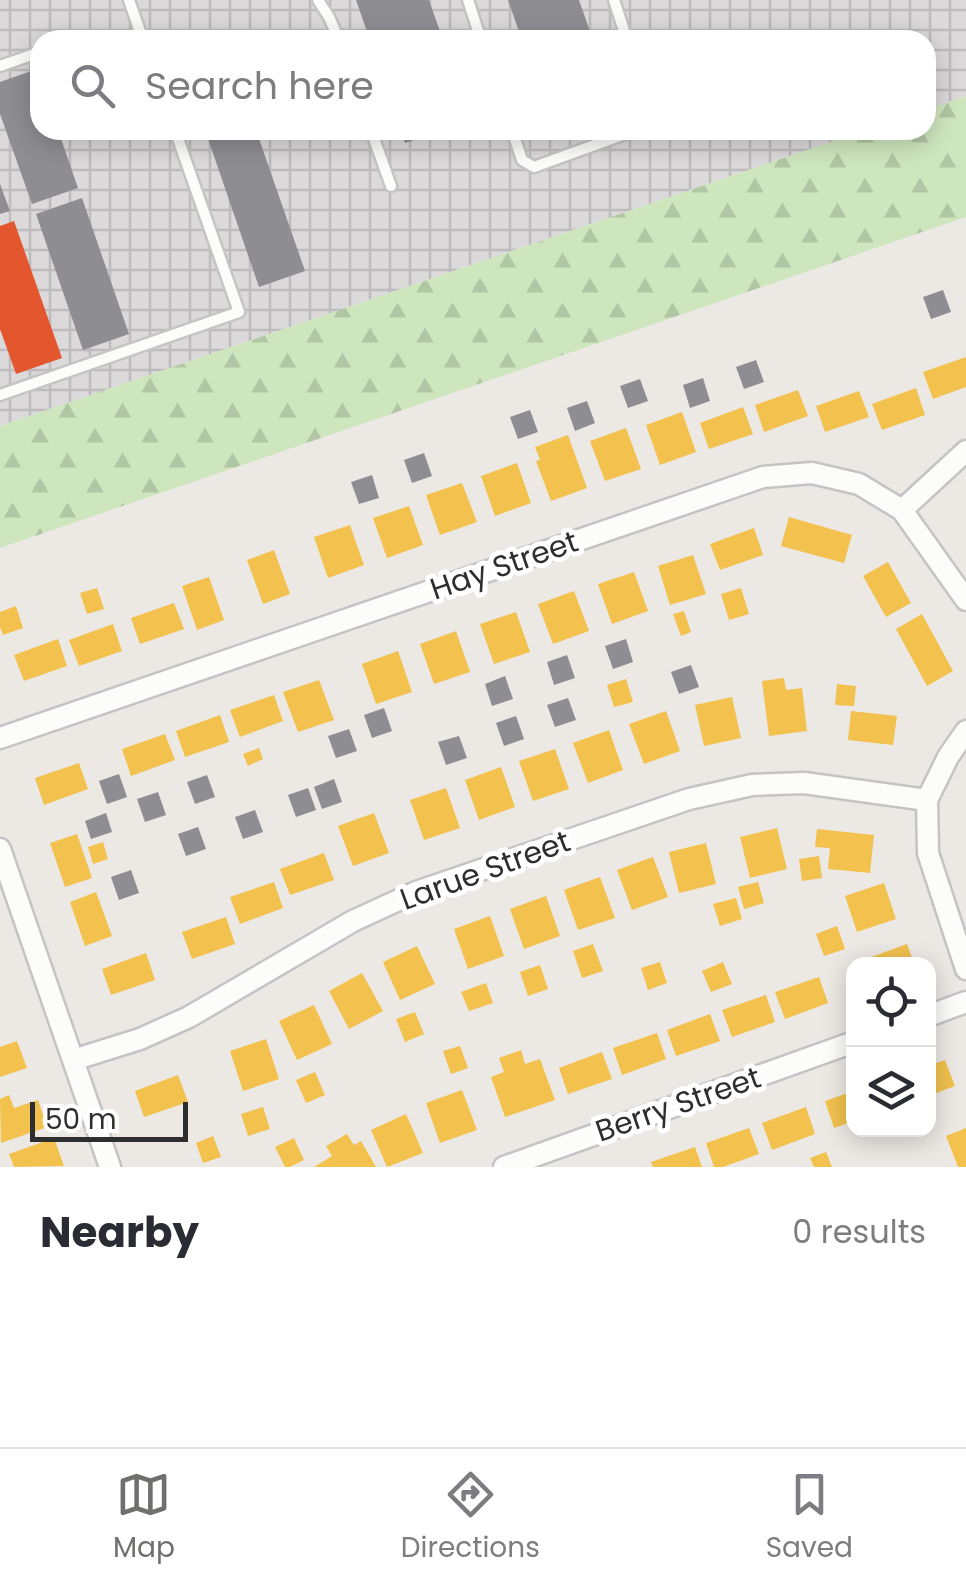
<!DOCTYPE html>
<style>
:root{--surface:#fff;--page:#f2f2f3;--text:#2b2b33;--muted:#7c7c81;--line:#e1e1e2;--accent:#706f6e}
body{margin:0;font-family:Poppins,sans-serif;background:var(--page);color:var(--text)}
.controls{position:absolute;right:30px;bottom:30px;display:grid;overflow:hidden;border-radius:20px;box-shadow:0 5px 25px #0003}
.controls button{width:90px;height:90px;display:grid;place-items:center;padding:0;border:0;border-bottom:2px solid var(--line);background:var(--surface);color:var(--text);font:50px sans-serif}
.scale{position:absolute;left:30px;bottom:25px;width:158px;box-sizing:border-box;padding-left:10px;border:5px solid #2e2e2e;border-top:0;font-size:28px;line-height:35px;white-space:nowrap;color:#2e2e2e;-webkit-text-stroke:8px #fff;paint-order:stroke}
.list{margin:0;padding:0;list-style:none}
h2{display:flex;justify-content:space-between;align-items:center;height:130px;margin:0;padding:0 40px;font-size:42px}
h2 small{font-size:32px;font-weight:400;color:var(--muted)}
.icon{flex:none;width:55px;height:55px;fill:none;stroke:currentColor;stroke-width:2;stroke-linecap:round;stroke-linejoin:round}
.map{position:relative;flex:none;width:966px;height:1167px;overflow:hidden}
.search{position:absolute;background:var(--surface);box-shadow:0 5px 25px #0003;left:30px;right:30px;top:30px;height:110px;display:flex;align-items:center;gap:25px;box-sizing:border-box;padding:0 35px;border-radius:30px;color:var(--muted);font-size:38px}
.sheet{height:280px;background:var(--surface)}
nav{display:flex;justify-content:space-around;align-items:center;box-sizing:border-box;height:140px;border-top:2px solid var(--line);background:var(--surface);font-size:28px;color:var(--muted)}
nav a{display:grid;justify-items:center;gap:5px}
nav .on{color:var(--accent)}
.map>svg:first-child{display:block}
</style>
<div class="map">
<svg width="966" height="1167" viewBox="0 0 966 1167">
<defs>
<pattern id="industrial-grid" width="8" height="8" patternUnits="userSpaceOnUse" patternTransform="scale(2.5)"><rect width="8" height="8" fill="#dcd9db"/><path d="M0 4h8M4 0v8" fill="none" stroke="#bdbbbc"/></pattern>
<pattern id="forest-firs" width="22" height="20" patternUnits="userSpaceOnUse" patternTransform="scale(2.5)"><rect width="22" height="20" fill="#cee6be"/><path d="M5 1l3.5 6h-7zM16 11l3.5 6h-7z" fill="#b1c6a4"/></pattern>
</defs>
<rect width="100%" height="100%" fill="#ece8e4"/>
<path fill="url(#industrial-grid)" d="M 0,0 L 966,0 L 966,96 L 926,110 L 926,40 L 40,40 L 40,130 L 866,130 L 0,426 Z"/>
<path fill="url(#forest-firs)" d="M 966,96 L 966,217 L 0,548 L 0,426 L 866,130 L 926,130 L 926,110 Z"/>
<path fill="#f2c14e" d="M 966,357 L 966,387 L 933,399 L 923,372 Z
M 916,388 L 925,415 L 882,430 L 872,404 Z
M 798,390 L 808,416 L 764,432 L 755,405 Z
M 859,391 L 869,417 L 825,432 L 816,406 Z
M 743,407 L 753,434 L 709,449 L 700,423 Z
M 682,412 L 696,452 L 660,465 L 646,425 Z
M 626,428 L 641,469 L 605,481 L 590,441 Z
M 568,435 L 587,488 L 551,501 L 536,461 L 540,460 L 535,447 Z
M 517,463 L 531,503 L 495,516 L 481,476 Z
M 462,483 L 477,522 L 440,535 L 426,495 Z
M 409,506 L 423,545 L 387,558 L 373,518 Z
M 789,517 L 852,535 L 844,563 L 781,546 Z
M 350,525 L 364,565 L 328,578 L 314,537 Z
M 754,528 L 763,555 L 720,570 L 710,544 Z
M 274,550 L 290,594 L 263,604 L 247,560 Z
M 693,555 L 706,594 L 670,605 L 658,566 Z
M 888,562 L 911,603 L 886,617 L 863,576 Z
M 634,572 L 648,611 L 612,624 L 598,584 Z
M 209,577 L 224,620 L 197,630 L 182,586 Z
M 97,588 L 104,609 L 87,614 L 80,593 Z
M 741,588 L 749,614 L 729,620 L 721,594 Z
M 574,591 L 589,631 L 553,644 L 538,604 Z
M 174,603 L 184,629 L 140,644 L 131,618 Z
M 16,606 L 23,628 L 3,635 L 0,627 L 0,612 Z
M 684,611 L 691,632 L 681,636 L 673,614 Z
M 516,612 L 530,652 L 494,664 L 480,624 Z
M 922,614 L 953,671 L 927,686 L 896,629 Z
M 113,624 L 122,651 L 79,666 L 69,640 Z
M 456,631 L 470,672 L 434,684 L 420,644 Z
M 58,639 L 67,666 L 24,681 L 14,655 Z
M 398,651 L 412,692 L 376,704 L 362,664 Z
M 784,678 L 786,690 L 802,688 L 807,731 L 769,736 L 762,681 Z
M 626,679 L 633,702 L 614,707 L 607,685 Z
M 319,680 L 334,720 L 298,732 L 283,692 Z
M 837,684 L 856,686 L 854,706 L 835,705 Z
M 274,695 L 283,721 L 240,737 L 230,710 Z
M 732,697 L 741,738 L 704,746 L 695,705 Z
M 666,711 L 680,751 L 644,764 L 629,724 Z
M 851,711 L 897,716 L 893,745 L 848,740 Z
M 220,715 L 229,742 L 185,757 L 176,731 Z
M 609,730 L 623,770 L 588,783 L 573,743 Z
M 165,734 L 175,760 L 131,776 L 122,749 Z
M 259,748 L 263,759 L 248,766 L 243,754 Z
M 555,749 L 569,789 L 533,801 L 519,761 Z
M 79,763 L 88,789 L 44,805 L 35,778 Z
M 501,767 L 515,807 L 479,820 L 465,780 Z
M 446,788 L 460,828 L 424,840 L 410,800 Z
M 374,813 L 389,853 L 353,866 L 338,826 Z
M 777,828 L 787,869 L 750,878 L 740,837 Z
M 817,829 L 874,835 L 870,873 L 828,869 L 830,848 L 815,847 Z
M 77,834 L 92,878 L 65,887 L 50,843 Z
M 103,842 L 108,859 L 93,864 L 88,847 Z
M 706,843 L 716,884 L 679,893 L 669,852 Z
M 324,853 L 334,880 L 290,895 L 280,869 Z
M 819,856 L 822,878 L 802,881 L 799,859 Z
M 653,857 L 668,897 L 632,910 L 617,870 Z
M 600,877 L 615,918 L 578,930 L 564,890 Z
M 274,882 L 283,908 L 240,924 L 230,897 Z
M 758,882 L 764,903 L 744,909 L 738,887 Z
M 884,883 L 896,919 L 857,932 L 845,896 Z
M 96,892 L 112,936 L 85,946 L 70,902 Z
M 546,896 L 560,936 L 524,949 L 510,909 Z
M 736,898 L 742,919 L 720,926 L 713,904 Z
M 490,916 L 504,956 L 468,969 L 454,929 Z
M 226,917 L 235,944 L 192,959 L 182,932 Z
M 837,926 L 845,949 L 824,956 L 816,934 Z
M 593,944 L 603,971 L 582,978 L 573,951 Z
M 907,944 L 914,964 L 865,964 L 863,960 Z
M 417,946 L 435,984 L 400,1000 L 383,962 Z
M 146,953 L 155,980 L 111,995 L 102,969 Z
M 660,962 L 667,983 L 648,990 L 641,968 Z
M 723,962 L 732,984 L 711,992 L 702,971 Z
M 540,965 L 548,989 L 528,996 L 520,972 Z
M 362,973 L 383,1011 L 349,1029 L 329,991 Z
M 819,977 L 828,1003 L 785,1019 L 775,992 Z
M 486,983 L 493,1003 L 469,1011 L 461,992 Z
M 766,995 L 775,1022 L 732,1037 L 722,1010 Z
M 314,1005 L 332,1044 L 297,1060 L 279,1021 Z
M 415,1012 L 424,1034 L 405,1042 L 396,1019 Z
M 710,1014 L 720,1041 L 676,1056 L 667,1030 Z
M 657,1033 L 666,1059 L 622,1075 L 613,1048 Z
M 266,1039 L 279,1079 L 243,1091 L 230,1051 Z
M 17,1041 L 27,1068 L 0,1077 L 0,1047 Z
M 460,1046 L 468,1068 L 451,1074 L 443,1051 Z
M 521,1050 L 525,1064 L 540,1059 L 555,1100 L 505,1117 L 491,1077 L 504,1072 L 499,1058 Z
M 602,1052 L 612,1079 L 568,1094 L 559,1068 Z
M 945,1060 L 955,1086 L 928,1096 L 928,1066 Z
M 315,1072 L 325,1095 L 306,1103 L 296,1080 Z
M 178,1075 L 188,1102 L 144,1117 L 135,1091 Z
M 462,1090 L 477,1130 L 440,1143 L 426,1103 Z
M 854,1091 L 854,1121 L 834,1128 L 825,1101 Z
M 9,1095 L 14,1108 L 38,1100 L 47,1127 L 1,1143 L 0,1099 Z
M 263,1107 L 270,1129 L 248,1136 L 241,1114 Z
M 806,1107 L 815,1134 L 772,1150 L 762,1123 Z
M 406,1114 L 423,1153 L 387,1167 L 371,1130 Z
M 749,1128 L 759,1154 L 723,1167 L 714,1167 L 706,1143 Z
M 966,1128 L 966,1167 L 958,1167 L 946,1136 Z
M 347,1134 L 354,1145 L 361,1141 L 376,1167 L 314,1167 L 332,1156 L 326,1146 Z
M 213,1136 L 221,1157 L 203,1163 L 196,1143 Z
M 54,1138 L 64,1166 L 14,1167 L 9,1154 Z
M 294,1138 L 304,1160 L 290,1167 L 285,1167 L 275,1147 Z
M 695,1147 L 702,1167 L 653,1167 L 651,1162 Z
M 826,1152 L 832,1167 L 814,1167 L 810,1158 Z"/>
<path fill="#e4572e" d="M 14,221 L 62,358 L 16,374 L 0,329 L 0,226 Z"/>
<path fill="#8d8d92" d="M 356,0 L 429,0 L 443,40 L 370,40 Z
M 508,0 L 579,0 L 593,40 L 522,40 Z
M 37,69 L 40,79 L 40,130 L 58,130 L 78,188 L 32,204 L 0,114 L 0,82 Z
M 205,130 L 256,130 L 305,271 L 259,287 Z
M 401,130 L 442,130 L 442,131 L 405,143 Z
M 0,184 L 10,211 L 0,214 Z
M 82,198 L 129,334 L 83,350 L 36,214 Z
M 943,290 L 951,312 L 931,319 L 923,297 Z
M 756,360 L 764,382 L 744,389 L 736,367 Z
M 703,378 L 710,401 L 690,408 L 683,385 Z
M 640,379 L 648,401 L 628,408 L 620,386 Z
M 587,401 L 595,423 L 575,431 L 567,408 Z
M 530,410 L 538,432 L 518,439 L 510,417 Z
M 424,453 L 432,476 L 412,483 L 404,460 Z
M 372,475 L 379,498 L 359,504 L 351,482 Z
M 626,639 L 633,662 L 613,669 L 605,646 Z
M 567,655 L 575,678 L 554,685 L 547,662 Z
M 691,665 L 699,687 L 679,694 L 671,672 Z
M 505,676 L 513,699 L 492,706 L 485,684 Z
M 568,698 L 576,720 L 555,727 L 547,705 Z
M 384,708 L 392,731 L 372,738 L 364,715 Z
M 516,716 L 524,739 L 504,746 L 496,723 Z
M 349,729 L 357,751 L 336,758 L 328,736 Z
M 459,736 L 467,758 L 446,765 L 438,742 Z
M 119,774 L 127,797 L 107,804 L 99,781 Z
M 207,775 L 215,797 L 195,804 L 187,782 Z
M 334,779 L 342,802 L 322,809 L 314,787 Z
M 308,788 L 316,810 L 296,817 L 288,795 Z
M 158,792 L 166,815 L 145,822 L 137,799 Z
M 255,810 L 263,832 L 243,839 L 235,817 Z
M 106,813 L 112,832 L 91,839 L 85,821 Z
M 198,827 L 206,849 L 186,856 L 178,834 Z
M 131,870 L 139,893 L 119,900 L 111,877 Z"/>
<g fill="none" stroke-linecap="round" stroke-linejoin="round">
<g stroke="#c5c4c5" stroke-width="15">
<path id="service" d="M 129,0 L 143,40
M 318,0 L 329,17 L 339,40
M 468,0 L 481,40
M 614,0 L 627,40
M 0,66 L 40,52
M 371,130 L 391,186
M 512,130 L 522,160 L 534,167 L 636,130
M 0,395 L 239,312 L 175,130"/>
</g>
<g stroke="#c5c4c5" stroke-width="25">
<path id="minor" d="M 902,510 L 966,451
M 966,731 L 948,757 L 927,800 L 928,853 L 966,969
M 0,738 L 763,477 L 812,473 L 859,484 L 902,510 L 966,600
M 0,849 L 110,1167
M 928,1016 L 966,1002
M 73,1060 L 140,1039 L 189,1017 L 353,921 L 416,892 L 689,799 L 752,785 L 804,783 L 927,800
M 504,1167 L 854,1042"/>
</g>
<use href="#service" stroke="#fcfcfb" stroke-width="10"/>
<use href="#minor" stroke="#fcfcfb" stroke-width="20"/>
</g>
<g text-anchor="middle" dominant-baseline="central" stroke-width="10" stroke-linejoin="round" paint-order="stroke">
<g font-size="30" fill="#2e2e2e" stroke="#fff">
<text transform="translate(504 565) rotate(-19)">Hay Street</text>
<text transform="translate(485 870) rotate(-20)">Larue Street</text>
<text transform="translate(678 1104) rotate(-19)">Berry Street</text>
</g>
</g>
</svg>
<div class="controls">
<button><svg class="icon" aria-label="locate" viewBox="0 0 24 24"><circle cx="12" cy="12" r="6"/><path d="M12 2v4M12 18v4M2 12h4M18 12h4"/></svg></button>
<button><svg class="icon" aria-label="layers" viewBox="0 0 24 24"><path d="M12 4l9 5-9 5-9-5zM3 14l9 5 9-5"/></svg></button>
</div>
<div class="scale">50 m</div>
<div class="search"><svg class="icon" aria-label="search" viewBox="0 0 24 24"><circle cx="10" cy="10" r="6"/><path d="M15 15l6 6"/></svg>Search here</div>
</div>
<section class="sheet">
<h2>Nearby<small>0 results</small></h2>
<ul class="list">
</ul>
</section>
<nav>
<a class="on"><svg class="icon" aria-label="map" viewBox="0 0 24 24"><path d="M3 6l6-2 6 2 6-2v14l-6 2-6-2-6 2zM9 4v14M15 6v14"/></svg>Map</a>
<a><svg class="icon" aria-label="directions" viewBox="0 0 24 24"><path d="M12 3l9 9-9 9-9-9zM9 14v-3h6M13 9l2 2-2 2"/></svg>Directions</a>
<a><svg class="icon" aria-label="saved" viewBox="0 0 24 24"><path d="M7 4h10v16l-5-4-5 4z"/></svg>Saved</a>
</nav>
